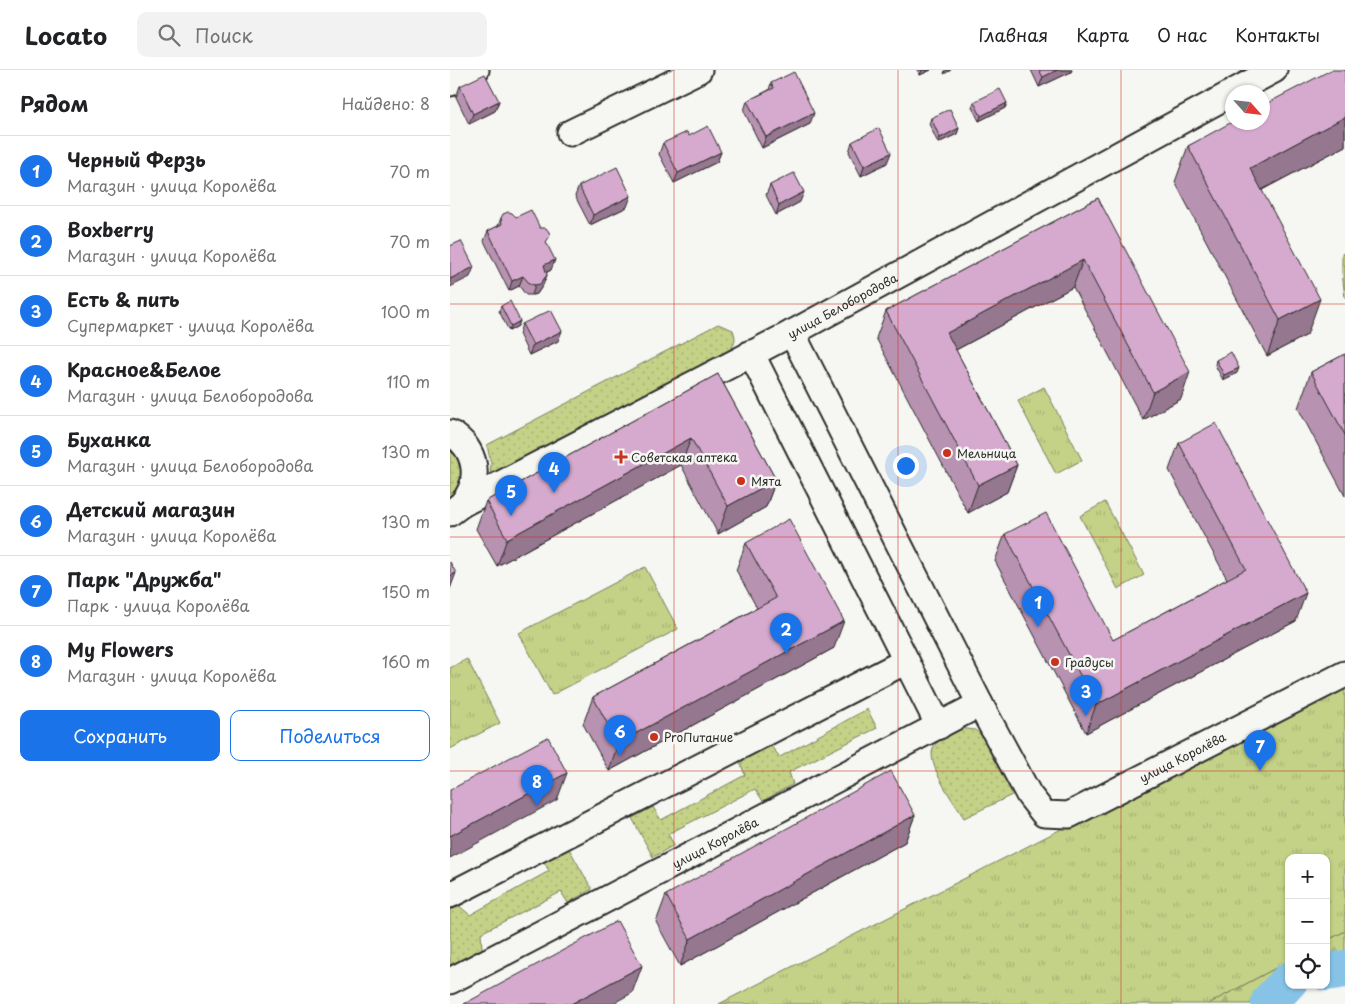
<!DOCTYPE html>
<html lang="ru">
<meta charset="utf-8">
<style>
:root{--surface:#fff;--page:#f2f2f2;--text:#202124;--muted:#757577;--line:#e0e0e0;--accent:#1a73e8}
body{margin:0;font-family:"Playpen Sans",sans-serif;background:var(--page);color:var(--text)}
.controls{position:absolute;right:15px;bottom:15px;display:grid;overflow:hidden;border-radius:10px;box-shadow:0 1px 4px #0004}
.controls button{width:45px;height:45px;display:grid;place-items:center;padding:0;border:0;border-bottom:1px solid var(--line);background:var(--surface);color:var(--text);font:25px sans-serif}
.compass{position:absolute;left:775px;top:15px;width:45px;height:45px;border-radius:50%;background:var(--surface);box-shadow:0 1px 4px #0004;rotate:117deg}
.you{position:absolute;left:455px;top:395px;width:18px;height:18px;margin:-12px;border:4px solid #fff;border-radius:50%;background:#1a73e8;box-shadow:0 0 0 8px #1a73e833}
.badge{display:grid;place-items:center;width:32px;height:32px;border-radius:50%;background:var(--accent);color:#fff;font-size:16px;font-weight:700}
.pin{position:absolute;translate:-50% -41px;filter:drop-shadow(0 1px 2px #0008)}
.pin::after{content:'';position:absolute;top:26px;width:18px;height:15px;background:inherit;clip-path:polygon(0 0,100% 0,50% 100%)}
.list{margin:0;padding:0;list-style:none}
h2{display:flex;justify-content:space-between;align-items:center;height:65px;margin:0;padding:0 20px;font-size:21px}
h2 small{font-size:16px;font-weight:400;color:var(--muted)}
.list li{display:grid;grid-template-columns:32px 1fr auto;gap:15px;align-items:center;box-sizing:border-box;height:70px;padding:0 20px;border-top:1px solid var(--line)}
.list b{display:block;font-size:19px;white-space:nowrap}
.list p{margin:0;font-size:16px;white-space:nowrap;color:var(--muted)}
.list em{font-size:16px;font-style:normal;color:var(--muted)}
.actions{display:flex;gap:10px;padding:15px 20px}
.actions a{flex:1;padding:11px 0;border:1px solid var(--accent);border-radius:10px;text-align:center;font-size:18px;color:var(--accent)}
.actions .main{background:var(--accent);color:#fff}
.icon{flex:none;width:28px;height:28px;fill:none;stroke:currentColor;stroke-width:2;stroke-linecap:round;stroke-linejoin:round}
.map{position:relative;flex:none;width:895px;height:934px;overflow:hidden}
header{display:flex;align-items:center;gap:30px;box-sizing:border-box;height:70px;padding:0 25px;background:var(--surface);border-bottom:1px solid var(--line)}
header strong{font-size:24px}
nav{display:flex;gap:28px;margin-inline-start:auto;font-size:18px}
.search{width:350px;height:45px;background:var(--page);display:flex;align-items:center;gap:12px;box-sizing:border-box;padding:0 18px;border-radius:10px;color:var(--muted);font-size:19px}
main{display:flex}
aside{flex:1;background:var(--surface)}
.map>svg:first-child{display:block}
</style>
<header>
<strong>Locato</strong>
<div class="search"><svg class="icon" aria-label="search" viewBox="0 0 24 24"><circle cx="10" cy="10" r="6"/><path d="M15 15l6 6"/></svg>Поиск</div>
<nav><a>Главная</a><a>Карта</a><a>О нас</a><a>Контакты</a></nav>
</header>
<main>
<aside>
<h2>Рядом<small>Найдено: 8</small></h2>
<ul class="list">
<li><span class="badge">1</span><div><b>Черный Ферзь</b><p>Магазин · улица Королёва</p></div><em>70 m</em></li>
<li><span class="badge">2</span><div><b>Boxberry</b><p>Магазин · улица Королёва</p></div><em>70 m</em></li>
<li><span class="badge">3</span><div><b>Есть &amp; пить</b><p>Супермаркет · улица Королёва</p></div><em>100 m</em></li>
<li><span class="badge">4</span><div><b>Красное&amp;Белое</b><p>Магазин · улица Белобородова</p></div><em>110 m</em></li>
<li><span class="badge">5</span><div><b>Буханка</b><p>Магазин · улица Белобородова</p></div><em>130 m</em></li>
<li><span class="badge">6</span><div><b>Детский магазин</b><p>Магазин · улица Королёва</p></div><em>130 m</em></li>
<li><span class="badge">7</span><div><b>Парк &quot;Дружба&quot;</b><p>Парк · улица Королёва</p></div><em>150 m</em></li>
<li><span class="badge">8</span><div><b>My Flowers</b><p>Магазин · улица Королёва</p></div><em>160 m</em></li>
</ul>
<div class="actions"><a class="main">Сохранить</a><a>Поделиться</a></div>
</aside>
<div class="map">
<svg width="895" height="934" viewBox="0 0 895 934">
<defs>
<pattern id="grass-dots" width="8" height="8" patternUnits="userSpaceOnUse" patternTransform="scale(1.25)"><rect width="8" height="8" fill="#c3d287"/><path d="M2 2h.1M6 6h.1" fill="none" stroke="#a8b475" stroke-width="1.8" stroke-linecap="round"/></pattern>
<pattern id="forest-firs" width="22" height="20" patternUnits="userSpaceOnUse" patternTransform="scale(1.25)"><rect width="22" height="20" fill="#c3d287"/><path d="M5 1l3.5 6h-7zM16 11l3.5 6h-7z" fill="#a8b475"/></pattern>
<pattern id="park-tufts" width="24" height="20" patternUnits="userSpaceOnUse" patternTransform="scale(1.25)"><rect width="24" height="20" fill="#c3d287"/><path d="M3 7l-1-3M5 7V3M7 7l1-3M15 17l-1-3M17 17v-4M19 17l1-3" fill="none" stroke="#a8b475"/></pattern>
</defs>
<rect width="100%" height="100%" fill="#f6f6f2"/>
<filter id="ink" filterUnits="userSpaceOnUse"><feTurbulence type="fractalNoise" baseFrequency=".02" numOctaves="2"/><feDisplacementMap in="SourceGraphic" scale="10" xChannelSelector="R" yChannelSelector="G"/><feConvolveMatrix kernelMatrix="1 2 1 2 8 2 1 2 1" color-interpolation-filters="sRGB"/></filter>
<g filter="url(#ink)">
<path fill="url(#grass-dots)" stroke="#777e59" d="M 268,254 L 283,260 C 287,271 285,275 277,283 L 40,406 L 41,394 L 37,375 Z
M 0,378 C 10,387 16,403 10,416 C 8,421 3,425 0,429 Z
M 417,639 L 427,658 L 339,702 L 343,714 L 313,731 L 305,719 L 218,764 L 224,775 L 203,787 L 182,748 L 203,737 L 211,750 L 295,705 L 290,692 L 320,675 L 330,687 Z
M 510,658 L 525,660 L 536,669 L 564,724 L 514,748 C 505,733 474,693 484,676 C 491,667 500,663 510,658 Z
M 118,777 L 142,819 L 118,833 L 111,822 L 31,863 L 32,879 L 0,896 L 0,838 L 7,834 L 20,845 L 99,801 L 93,790 Z"/>
<path fill="url(#forest-firs)" stroke="#777e59" d="M 895,861 L 895,898 L 884,895 L 876,899 L 876,871 Z
M 839,891 L 839,915 L 844,915 L 813,931 L 813,934 L 758,934 Z"/>
<path fill="url(#park-tufts)" stroke="#777e59" d="M 892,183 L 895,185 L 895,228 L 892,202 Z
M 594,317 L 632,390 L 606,404 L 568,331 Z
M 655,432 L 694,505 L 668,519 L 630,446 Z
M 195,497 L 228,559 L 102,625 L 69,563 Z
M 17,589 L 50,653 L 0,679 L 0,598 Z
M 895,614 L 895,861 L 876,871 L 876,788 L 839,788 L 839,891 L 758,934 L 269,934 Z"/>
<g fill="none" stroke-linecap="round" stroke-linejoin="round">
<path stroke="#87c3e7" stroke-width="38" d="M 876,902 L 895,899
M 820,934 L 820,931 L 839,911"/>
<g stroke="#2b2b2b" stroke-width="29">
<g id="minor">
<path d="M 0,13 L 26,0"/>
<path d="M 783,22 L 824,0"/>
<path d="M 120,63 L 249,0"/>
<path id="s1" d="M 342,263 L 530,634 L 579,725 L 594,744 L 619,745 L 895,604"/>
<path d="M 301,283 L 489,656"/>
<path d="M 0,363 C 27,378 32,411 12,434"/>
<path id="s2" d="M 0,443 L 12,434 L 342,263 L 782,23"/>
<path d="M 0,825 L 456,591"/>
<path id="s3" d="M 0,911 L 530,634"/>
</g>
</g>
<use href="#minor" stroke="#f6f6f2" stroke-width="25"/>
</g>
<path fill="#b892b1" stroke="#2b2b2b" d="M 467,0 L 481,0 L 470,5 Z
M 581,0 L 622,0 L 621,2 L 589,17 Z
M 895,0 L 895,76 L 812,120 L 857,265 L 817,286 L 725,112 L 738,76 Z
M 321,13 L 360,54 L 312,78 L 294,41 L 297,31 L 319,20 Z
M 10,16 L 49,31 L 45,41 L 19,54 L 6,27 Z
M 524,32 L 557,33 L 555,38 L 529,51 L 522,37 Z
M 481,48 L 509,58 L 507,64 L 488,73 L 479,54 Z
M 239,66 L 271,82 L 267,92 L 224,113 L 209,84 L 213,73 Z
M 402,72 L 437,93 L 411,106 L 399,82 Z
M 320,115 L 350,132 L 326,145 L 316,125 Z
M 129,116 L 177,137 L 140,155 L 125,126 Z
M 648,128 L 731,329 L 693,350 L 623,217 L 506,280 L 567,395 L 557,422 L 518,443 L 426,268 L 436,241 Z
M 66,147 L 97,174 L 101,200 L 96,203 L 97,205 L 93,215 L 87,224 L 82,225 L 76,225 L 69,216 L 59,221 L 34,171 L 38,161 L 48,156 L 51,148 Z
M 51,236 L 70,251 L 68,256 L 59,261 L 49,241 Z
M 72,254 L 108,271 L 79,285 L 69,264 Z
M 895,284 L 895,426 L 848,338 L 861,302 Z
M 766,290 L 787,303 L 773,310 L 765,295 Z
M 268,304 L 326,410 L 316,437 L 268,464 L 231,395 L 47,496 L 26,459 L 36,431 Z
M 729,373 L 846,551 L 636,663 L 545,491 L 555,464 L 663,570 L 777,509 L 719,400 Z
M 296,473 L 384,578 L 159,701 L 133,654 L 143,627 L 307,538 L 286,500 Z
M 465,745 L 455,772 L 230,896 L 206,852 L 216,825 Z"/>
<path fill="#967790" stroke="#2b2b2b" d="M 472,0 L 481,0 L 470,5 Z
M 495,0 L 501,0 L 494,4 Z
M 607,0 L 622,0 L 621,2 L 589,17 L 593,7 Z
M 49,31 L 45,41 L 19,54 L 23,44 Z
M 557,33 L 555,38 L 529,51 L 531,46 Z
M 364,43 L 360,54 L 312,78 L 316,67 Z
M 895,47 L 895,76 L 787,133 L 800,98 Z
M 509,58 L 507,64 L 488,73 L 490,68 Z
M 271,82 L 267,92 L 224,113 L 228,103 Z
M 441,83 L 437,93 L 411,106 L 414,96 Z
M 354,122 L 350,132 L 326,145 L 329,135 Z
M 181,126 L 177,137 L 140,155 L 143,145 Z
M 105,190 L 101,200 L 91,205 L 94,195 Z
M 633,190 L 623,217 L 487,290 L 497,263 Z
M 24,197 L 20,207 L 0,217 L 0,209 Z
M 97,205 L 93,215 L 87,224 L 82,225 L 85,215 Z
M 73,206 L 69,216 L 59,221 L 62,211 Z
M 870,229 L 857,265 L 817,286 L 830,250 Z
M 70,251 L 68,256 L 59,261 L 61,256 Z
M 112,261 L 108,271 L 79,285 L 83,275 Z
M 789,298 L 787,303 L 773,310 L 774,305 Z
M 740,302 L 731,329 L 693,350 L 703,322 Z
M 241,368 L 231,395 L 47,496 L 57,469 Z
M 567,395 L 557,422 L 518,443 L 528,415 Z
M 326,410 L 316,437 L 268,464 L 278,436 Z
M 6,503 L 0,519 L 0,506 Z
M 856,523 L 846,551 L 636,663 L 646,635 Z
M 394,551 L 384,578 L 159,701 L 168,673 Z
M 117,703 L 107,730 L 0,788 L 0,766 Z
M 465,745 L 455,772 L 230,896 L 240,869 Z
M 192,896 L 182,923 L 162,934 L 121,934 Z"/>
<path fill="#d6aace" stroke="#2b2b2b" d="M 589,0 L 607,0 L 593,7 Z
M 881,0 L 895,0 L 895,47 L 800,98 L 870,229 L 830,250 L 738,76 L 782,52 L 812,52 L 812,36 Z
M 344,2 L 364,43 L 316,67 L 297,31 L 324,18 L 321,13 Z
M 35,4 L 49,31 L 23,44 L 10,16 Z
M 550,19 L 557,33 L 531,46 L 524,32 Z
M 500,39 L 509,58 L 490,68 L 481,48 Z
M 258,56 L 271,82 L 228,103 L 213,73 L 237,62 L 239,66 Z
M 429,58 L 441,83 L 414,96 L 402,72 Z
M 167,97 L 181,126 L 143,145 L 129,116 Z
M 344,103 L 354,122 L 329,135 L 320,115 Z
M 648,128 L 740,302 L 703,322 L 633,190 L 497,263 L 567,395 L 528,415 L 436,241 Z
M 81,140 L 90,158 L 96,158 L 99,162 L 100,166 L 96,172 L 105,190 L 94,195 L 97,205 L 90,214 L 85,215 L 80,214 L 73,206 L 62,211 L 38,161 L 52,154 L 51,148 L 53,144 L 58,142 L 62,143 L 66,147 Z
M 11,171 L 24,197 L 0,209 L 0,176 Z
M 60,231 L 70,251 L 61,256 L 51,236 Z
M 101,240 L 112,261 L 83,275 L 72,254 Z
M 781,282 L 789,298 L 774,305 L 766,290 Z
M 895,284 L 895,365 L 861,302 Z
M 268,304 L 326,410 L 278,436 L 241,368 L 57,469 L 36,431 Z
M 766,353 L 856,523 L 646,635 L 555,464 L 596,443 L 663,570 L 796,499 L 729,373 Z
M 339,449 L 394,551 L 168,673 L 143,627 L 326,528 L 296,473 Z
M 0,492 L 6,503 L 0,506 Z
M 98,667 L 117,703 L 0,766 L 0,720 Z
M 441,701 L 465,745 L 240,869 L 216,825 Z
M 167,851 L 192,896 L 121,934 L 14,934 Z"/>
</g>
<path fill="none" stroke="#c8321e" stroke-width="1" stroke-opacity="0.55" d="M 224,0 L 224,934M 448,0 L 448,934M 671,0 L 671,934M 0,234 L 895,234M 0,467 L 895,467M 0,701 L 895,701"/>
<g fill="#c8321e" stroke="#f6f6f2" stroke-width="2">
<circle cx="497" cy="383" r="5"/>
<path d="M168.5 379.5h5v5h5v5h-5v5h-5v-5h-5v-5h5z"/>
<circle cx="291" cy="411" r="5"/>
<circle cx="605" cy="592" r="5"/>
<circle cx="204" cy="667" r="5"/>
</g>
<g text-anchor="middle" dominant-baseline="central" stroke-width="5" stroke-linejoin="round" paint-order="stroke">
<g font-size="12" fill="#2b2b2b" stroke="#f6f6f2">
<text stroke="none"><textPath href="#s2" startOffset="444">улица Белобородова</textPath></text>
<text stroke="none"><textPath href="#s1" startOffset="696">улица Королёва</textPath></text>
<text stroke="none"><textPath href="#s3" startOffset="299">улица Королёва</textPath></text>
</g>
<g font-size="12" fill="#2b2b2b" stroke="#f6f6f2" text-anchor="start">
<text x="507" y="383">Мельница</text>
<text x="181" y="387">Советская аптека</text>
<text x="301" y="411">Мята</text>
<text x="615" y="592">Градусы</text>
<text x="214" y="667">ProПитание</text>
</g>
</g>
</svg>
<div class="controls">
<button>+</button>
<button>−</button>
<button><svg class="icon" aria-label="locate" viewBox="0 0 24 24"><circle cx="12" cy="12" r="6"/><path d="M12 2v4M12 18v4M2 12h4M18 12h4"/></svg></button>
</div>
<svg class="compass" viewBox="-18 -18 36 36"><path d="M0-13l5 13h-10z" fill="#e53935"/><path d="M0 13l5-13h-10z" fill="#757577"/></svg>
<div class="you"></div>
<div class="pin badge" style="left:588px;top:557px">1</div>
<div class="pin badge" style="left:336px;top:584px">2</div>
<div class="pin badge" style="left:636px;top:646px">3</div>
<div class="pin badge" style="left:104px;top:423px">4</div>
<div class="pin badge" style="left:61px;top:446px">5</div>
<div class="pin badge" style="left:170px;top:686px">6</div>
<div class="pin badge" style="left:810px;top:701px">7</div>
<div class="pin badge" style="left:87px;top:736px">8</div>
</div>
</main>
